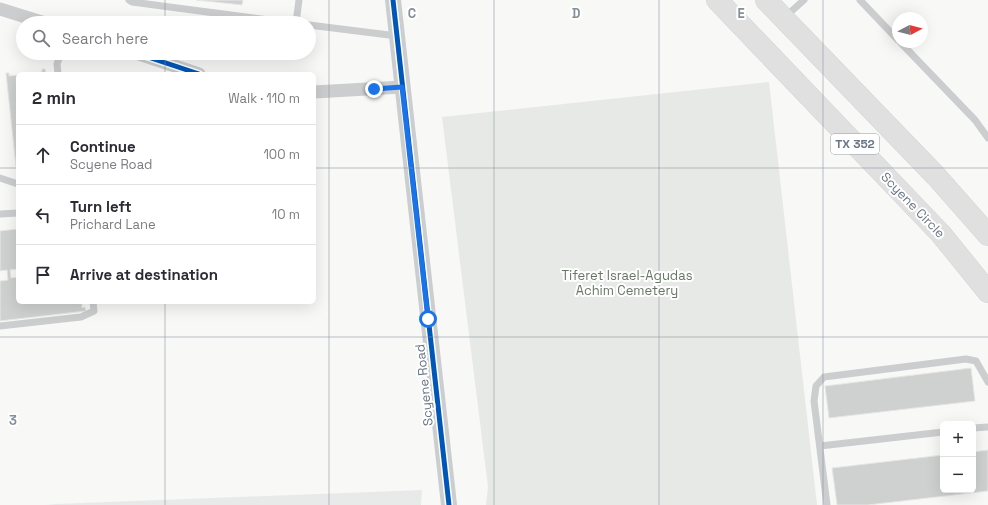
<!DOCTYPE html>
<meta charset="utf-8">
<style>
:root{--surface:#fff;--page:#f2f2f3;--text:#2b2b33;--muted:#7c7c81;--line:#e1e1e2}
body{margin:0;font-family:"Space Grotesk",sans-serif;background:var(--page);color:var(--text)}
.controls{position:absolute;right:12px;bottom:12px;display:grid;overflow:hidden;border-radius:6px;box-shadow:0 4px 16px #0002}
.controls button{width:36px;height:36px;display:grid;place-items:center;padding:0;border:0;border-bottom:1px solid var(--line);background:var(--surface);color:var(--text);font:20px sans-serif}
.compass{position:absolute;left:892px;top:12px;width:36px;height:36px;border-radius:50%;background:var(--surface);box-shadow:0 4px 16px #0002;rotate:83deg}
.stop{position:absolute;width:12px;height:12px;margin:-9px;border:3px solid #1a73e8;border-radius:50%;background:#fff}
.stop.end{background:#1a73e8;border-color:#fff;box-shadow:0 1px 4px #0008}
.list{margin:0;padding:0;list-style:none}
h2{display:flex;justify-content:space-between;align-items:center;height:52px;margin:0;padding:0 16px;font-size:17px}
h2 small{font-size:13px;font-weight:400;color:var(--muted)}
.list li{display:grid;grid-template-columns:26px 1fr auto;gap:12px;align-items:center;box-sizing:border-box;height:60px;padding:0 16px;border-top:1px solid var(--line)}
.list b{display:block;font-size:15px;white-space:nowrap}
.list p{margin:0;font-size:13px;white-space:nowrap;color:var(--muted)}
.list em{font-size:13px;font-style:normal;color:var(--muted)}
.icon{flex:none;width:22px;height:22px;fill:none;stroke:currentColor;stroke-width:2;stroke-linecap:round;stroke-linejoin:round}
.map{position:relative;flex:none;width:988px;height:505px;overflow:hidden}
.search{position:absolute;background:var(--surface);box-shadow:0 4px 16px #0002;left:16px;top:16px;width:300px;height:44px;display:flex;align-items:center;gap:10px;box-sizing:border-box;padding:0 14px;border-radius:22px;color:var(--muted);font-size:15px}
.panel{position:absolute;background:var(--surface);box-shadow:0 4px 16px #0002;left:16px;top:72px;width:300px;height:232px;border-radius:6px}
.map>svg:first-child{display:block}
</style>
<div class="map">
<svg width="988" height="505" viewBox="0 0 988 505">
<rect width="100%" height="100%" fill="#f8f8f7"/>
<path fill="#e8e9e9" d="M 422,490 L 421,505 L 46,505 L 56,504 Z"/>
<path fill="#e6e9e5" d="M 769,82 L 817,505 L 486,505 L 488,487 L 442,117 Z"/>
<path fill="#cfd0d0" stroke="#e7e7e6" d="M 196,0 L 243,0 L 242,5 Z
M 42,69 L 45,69 L 46,74 L 28,74 L 42,72 Z
M 6,73 L 9,73 L 9,76 L 18,75 L 18,166 L 16,167 Z
M 18,229 L 18,269 L 10,270 L 11,278 L 18,277 L 18,302 L 82,302 L 82,308 L 85,307 L 86,311 L 0,321 L 0,281 L 8,280 L 7,270 L 0,271 L 0,231 Z
M 971,368 L 975,401 L 829,418 L 825,386 Z
M 988,450 L 988,491 L 868,505 L 837,505 L 832,468 L 943,455 L 943,490 L 973,490 L 973,452 Z"/>
<g fill="none" stroke-linecap="round" stroke-linejoin="round">
<g stroke="#d4d4d5" stroke-width="22">
<path id="primary" d="M 717,0 L 941,234 L 988,292
M 766,0 L 936,176 L 988,235"/>
</g>
<path stroke="#cccdce" stroke-width="7" d="M 129,0 L 132,2 L 291,23
M 860,0 L 898,40
M 785,17 L 804,0
M 296,23 L 299,0
M 309,25 L 397,36
M 900,42 L 975,120 L 988,138
M 58,74 L 57,64 L 61,53
M 0,178 L 18,184
M 0,214 L 18,213
M 0,326 L 81,317 L 94,311 L 93,302
M 973,428 L 988,427
M 820,446 L 943,432
M 827,505 L 814,401 L 816,386 L 824,377 L 966,359 L 976,361 L 988,382"/>
<path stroke="#cccdce" stroke-width="13" d="M 0,9 L 45,23
M 136,53 L 199,74
M 314,92 L 402,87"/>
<path stroke="#cccdce" stroke-width="16" d="M 393,0 L 449,505"/>
<use href="#primary" stroke="#e0e0e1" stroke-width="21"/>
<g stroke="#fff" stroke-width="8">
<path id="cycleway" d="M 393,0 L 449,505
M 136,53 L 199,74"/>
</g>
<use href="#cycleway" stroke="#0057b8" stroke-width="5"/>
</g>
<g fill="none" stroke-linecap="round" stroke-linejoin="round">
<path stroke="#1a73e8" stroke-width="5" d="M 374,89 L 402,87 L 428,319"/>
</g>
<path fill="none" stroke="#848f9c" stroke-width="1" stroke-opacity="0.55" d="M 165,0 L 165,23M 329,0 L 329,505M 494,0 L 494,505M 659,0 L 659,505M 823,0 L 823,505M 165,53 L 165,74M 0,168 L 18,168M 314,168 L 988,168M 165,302 L 165,505M 0,337 L 988,337"/>
<g text-anchor="middle" dominant-baseline="central" stroke-width="4" stroke-linejoin="round" paint-order="stroke">
<rect fill="#fff" stroke="#969faa" stroke-width="1" x="831" y="134" width="48" height="20" rx="3"/>
<g font-size="12" font-weight="bold" fill="#697686">
<text x="855" y="144">TX 352</text>
</g>
<g font-size="13" fill="#697686" stroke="#fff">
<text transform="translate(913 205) rotate(46)">Scyene Circle</text>
<text transform="translate(424 385) rotate(-96)">Scyene Road</text>
</g>
<g font-size="13" fill="#667864" stroke="#fff">
<text x="627" y="275">Tiferet Israel-Agudas<tspan x="627" dy="15">Achim Cemetery</tspan></text>
</g>
</g>
<g font-size="13" text-anchor="middle" font-weight="bold" fill="#848f9c" stroke="#fff" stroke-width="4" stroke-linejoin="round" paint-order="stroke">
<text x="412" y="18">C</text>
<text x="576" y="18">D</text>
<text x="741" y="18">E</text>
<text x="13" y="425">3</text>
</g>
</svg>
<div class="controls">
<button>+</button>
<button>−</button>
</div>
<svg class="compass" viewBox="-18 -18 36 36"><path d="M0-13l5 13h-10z" fill="#e53935"/><path d="M0 13l5-13h-10z" fill="#7c7c81"/></svg>
<div class="stop" style="left:428px;top:319px"></div>
<div class="stop end" style="left:374px;top:89px"></div>
<div class="search"><svg class="icon" aria-label="search" viewBox="0 0 24 24"><circle cx="10" cy="10" r="6"/><path d="M15 15l6 6"/></svg>Search here</div>
<section class="panel">
<h2>2 min<small>Walk · 110 m</small></h2>
<ul class="list">
<li><svg class="icon" aria-label="ahead" viewBox="0 0 24 24"><path d="M12 20V5M6 11l6-6 6 6"/></svg><div><b>Continue</b><p>Scyene Road</p></div><em>100 m</em></li>
<li><svg class="icon" aria-label="left" viewBox="0 0 24 24"><path d="M17 20v-9H6M10 6l-5 5 5 5"/></svg><div><b>Turn left</b><p>Prichard Lane</p></div><em>10 m</em></li>
<li><svg class="icon" aria-label="arrive" viewBox="0 0 24 24"><path d="M6 21V4h12l-3 4 3 4H6"/></svg><div><b>Arrive at destination</b></div></li>
</ul>
</section>
</div>
